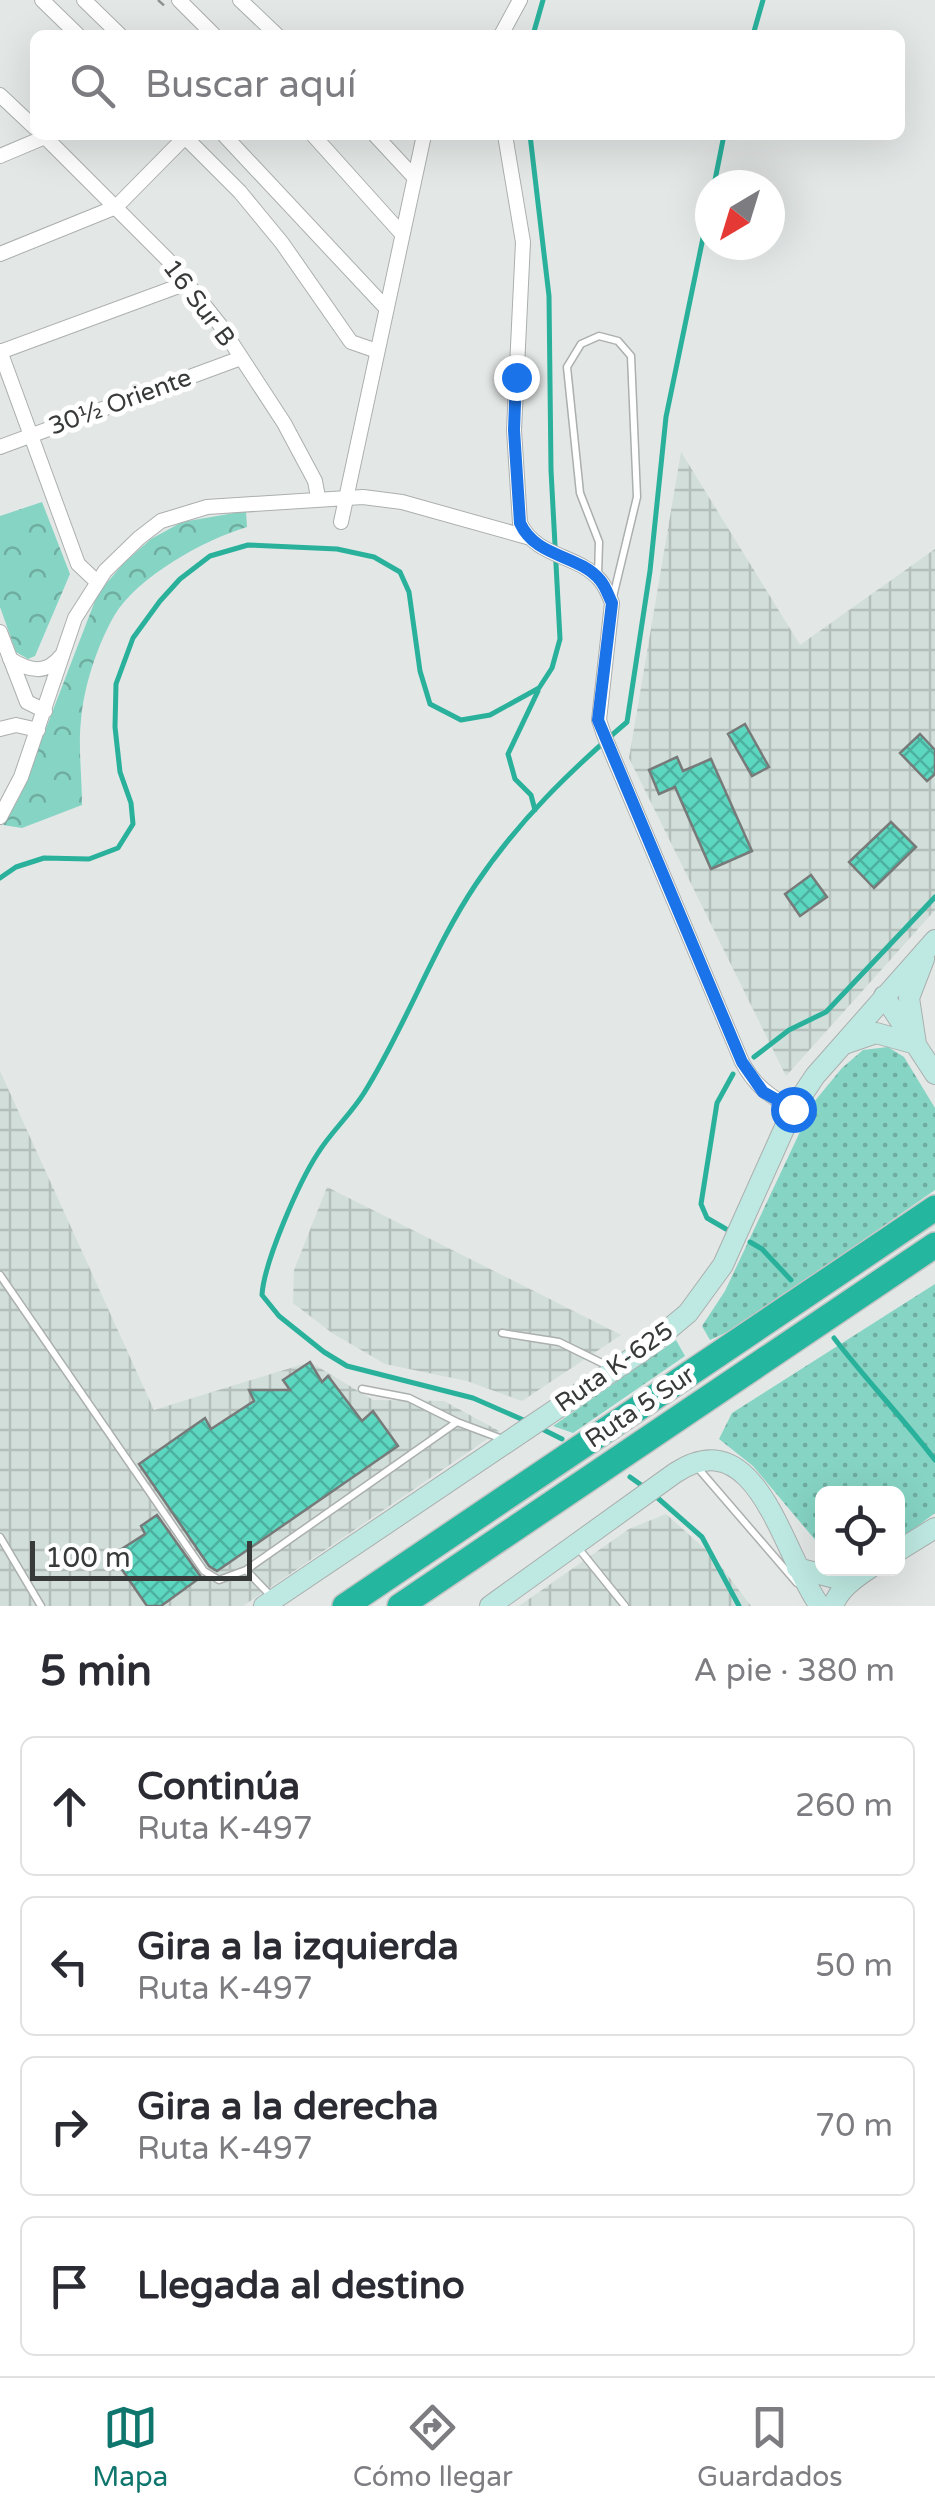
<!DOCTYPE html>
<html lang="es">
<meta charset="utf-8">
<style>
:root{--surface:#fff;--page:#f2f2f3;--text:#2b2b33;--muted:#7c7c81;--line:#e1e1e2;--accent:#0f766e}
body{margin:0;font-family:"Varela Round",sans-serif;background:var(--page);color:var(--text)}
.controls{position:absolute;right:30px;bottom:30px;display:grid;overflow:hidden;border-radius:15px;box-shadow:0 10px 40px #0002}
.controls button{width:90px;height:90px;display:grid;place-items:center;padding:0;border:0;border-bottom:2px solid var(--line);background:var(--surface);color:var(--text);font:50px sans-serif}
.compass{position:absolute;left:695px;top:170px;width:90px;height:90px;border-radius:50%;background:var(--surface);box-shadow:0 10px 40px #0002;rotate:218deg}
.scale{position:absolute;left:30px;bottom:25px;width:222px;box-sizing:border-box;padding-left:10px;border:5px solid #383939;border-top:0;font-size:28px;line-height:35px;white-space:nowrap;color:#383939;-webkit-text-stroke:8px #fff;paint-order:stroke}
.stop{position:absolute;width:30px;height:30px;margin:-22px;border:8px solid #1a73e8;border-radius:50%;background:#fff}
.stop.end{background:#1a73e8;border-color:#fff;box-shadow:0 2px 10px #0008}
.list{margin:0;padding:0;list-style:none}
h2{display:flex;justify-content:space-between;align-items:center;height:130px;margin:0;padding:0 40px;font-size:42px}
h2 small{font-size:32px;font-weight:400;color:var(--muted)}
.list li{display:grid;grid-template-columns:65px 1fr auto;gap:30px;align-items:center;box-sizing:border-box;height:140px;margin:0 20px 20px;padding:0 20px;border:2px solid var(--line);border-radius:15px}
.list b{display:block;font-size:38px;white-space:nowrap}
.list p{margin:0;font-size:32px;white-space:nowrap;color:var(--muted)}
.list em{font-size:32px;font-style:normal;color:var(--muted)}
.icon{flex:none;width:55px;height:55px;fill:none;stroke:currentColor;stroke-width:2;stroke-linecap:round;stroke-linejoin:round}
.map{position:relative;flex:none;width:935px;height:1606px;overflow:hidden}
.search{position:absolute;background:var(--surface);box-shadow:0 10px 40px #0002;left:30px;right:30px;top:30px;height:110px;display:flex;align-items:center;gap:25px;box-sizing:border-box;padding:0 35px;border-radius:15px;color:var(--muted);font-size:38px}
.sheet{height:770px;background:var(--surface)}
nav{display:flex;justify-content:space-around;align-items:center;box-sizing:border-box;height:140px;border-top:2px solid var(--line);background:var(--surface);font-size:28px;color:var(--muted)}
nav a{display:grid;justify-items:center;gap:5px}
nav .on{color:var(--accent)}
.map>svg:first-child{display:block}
</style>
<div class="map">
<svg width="935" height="1606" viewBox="0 0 935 1606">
<defs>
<pattern id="industrial-grid" width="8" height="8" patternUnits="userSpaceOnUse" patternTransform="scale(2.5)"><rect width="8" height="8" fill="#d1deda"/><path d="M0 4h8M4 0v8" fill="none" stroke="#b4bfbc"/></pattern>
<pattern id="grass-dots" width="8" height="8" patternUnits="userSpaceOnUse" patternTransform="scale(2.5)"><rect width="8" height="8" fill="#86d4c4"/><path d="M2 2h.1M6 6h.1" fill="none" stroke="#6fada0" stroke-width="1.8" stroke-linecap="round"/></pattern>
<pattern id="park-crowns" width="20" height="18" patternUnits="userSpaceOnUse" patternTransform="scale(2.5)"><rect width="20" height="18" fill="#86d4c4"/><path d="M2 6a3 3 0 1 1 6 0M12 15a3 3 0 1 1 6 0" fill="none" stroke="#6fada0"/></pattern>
<pattern id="building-cross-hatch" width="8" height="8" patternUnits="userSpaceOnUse" patternTransform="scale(2.5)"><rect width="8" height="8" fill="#5cd8c1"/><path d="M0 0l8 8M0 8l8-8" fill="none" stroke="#4db09e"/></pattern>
</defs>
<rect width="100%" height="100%" fill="#e3e7e6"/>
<path fill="url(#industrial-grid)" d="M 681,452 L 800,645 L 935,549 L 935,910 L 786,1076 L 629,758 Z
M 0,1071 L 154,1410 L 310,1362 L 373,1400 L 444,1401 L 499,1431 L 243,1606 L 0,1606 Z
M 327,1187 L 621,1335 L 522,1401 L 467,1381 L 385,1364 L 332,1333 L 293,1303 L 294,1270 Z
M 666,1514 L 714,1557 L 751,1606 L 519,1606 L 629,1529 Z"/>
<path fill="url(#grass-dots)" d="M 888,1047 L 904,1057 L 935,1108 L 935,1190 L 738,1327 L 710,1340 L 702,1326 L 725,1291 L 814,1102 L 842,1068 L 863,1050 Z
M 935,1284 L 935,1513 L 898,1541 L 898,1494 L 822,1494 L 822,1548 L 753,1466 L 719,1439 L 732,1413 Z
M 676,1340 L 685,1356 L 573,1433 L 553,1426 Z"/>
<path fill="url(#park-crowns)" d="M 42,502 L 70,574 L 35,656 L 28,659 L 16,652 L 0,607 L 0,516 Z
M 246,511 L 247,527 C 204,540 138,576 114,616 C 97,646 84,686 81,720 C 78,747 82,777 82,805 L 22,828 L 3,825 L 20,796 L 98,593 L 124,563 L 151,539 L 182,522 Z"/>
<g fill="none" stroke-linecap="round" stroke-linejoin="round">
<path stroke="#2ab19c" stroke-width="5" d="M 533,35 L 543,0
M 753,35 L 763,0
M 714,185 L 724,135
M 535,810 L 531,795 L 515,779 L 508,754 L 538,691
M 0,878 L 16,867 L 44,858 L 89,859 L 118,848 L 133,824 L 131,803 L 120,772 L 115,727 L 116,684 L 133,638 L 160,601 L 180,579 L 210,556 L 248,545 L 337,549 L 374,557 L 400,572 L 409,592 L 420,671 L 430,704 L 461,720 L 490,715 L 539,688 L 552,668 L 560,639 L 551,470 L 549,296 L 530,135
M 754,1057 L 789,1030 L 826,1012 L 935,897
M 726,1229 L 707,1218 L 701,1204 L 717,1103 L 733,1074
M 750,1242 L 762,1249 L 791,1280
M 834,1338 C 866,1380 903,1418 935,1460
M 528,1422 L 473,1398 L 347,1366 L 324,1352 L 279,1316 L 262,1295 C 264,1262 299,1182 318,1153 C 331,1132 351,1114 364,1093 C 406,1026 433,948 476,884 C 518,821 571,770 627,722 L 650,571 L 666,417 L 710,204
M 538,1427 L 562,1439
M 630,1477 L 644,1487
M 652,1493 L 702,1537 L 739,1606"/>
</g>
<path fill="url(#building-cross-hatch)" stroke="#777a79" stroke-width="2.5" d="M 745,724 L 769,767 L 752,776 L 728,734 Z
M 920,734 L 935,750 L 935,774 L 927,781 L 900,753 Z
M 677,757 L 683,771 L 711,759 L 752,851 L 711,869 L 675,787 L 659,794 L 649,770 Z
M 891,822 L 916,847 L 874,888 L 849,862 Z
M 811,875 L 827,897 L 800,916 L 785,894 Z
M 310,1362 L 322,1382 L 328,1376 L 362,1421 L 373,1411 L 398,1446 L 217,1571 L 209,1566 L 139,1464 L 205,1418 L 211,1429 L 254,1401 L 249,1390 L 290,1390 L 283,1380 Z
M 157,1515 L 201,1577 L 161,1606 L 147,1606 L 112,1555 L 145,1534 L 141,1526 Z"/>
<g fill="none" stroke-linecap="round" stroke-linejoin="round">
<g stroke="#abafae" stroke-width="9">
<path id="service" d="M 598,575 L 599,542 L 580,493 L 567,367 L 581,344 L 599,336 L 618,341 L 631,356 L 637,497 L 613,597
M 0,1275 L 204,1571 L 219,1580 L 246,1570
M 502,1333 L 559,1342 L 612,1368
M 362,1389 L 409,1398 L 457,1422
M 697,1467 L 797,1583
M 0,1537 L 41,1606
M 579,1549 L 625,1606
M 270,1595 L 246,1570 L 457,1422 L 505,1440"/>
</g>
<g stroke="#abafae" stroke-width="16">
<path id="minor" d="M 42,0 L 78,35
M 84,0 L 120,35
M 179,0 L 214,35
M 240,0 L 277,35
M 501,35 L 520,0
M 0,95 L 35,128
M 43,135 L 170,262 L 220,325 L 284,423 L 315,481 L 318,497
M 183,135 L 240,192 L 282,243 L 351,342 L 377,351
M 224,135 L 386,308
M 313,135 L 402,234
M 375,135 L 414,177
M 505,135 L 523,242 L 514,430 L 520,523 C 536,558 578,554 600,580 C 606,587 609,595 612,603 L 599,720 L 604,735 L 742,1062 C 755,1086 769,1096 793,1109
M 0,156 L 45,137
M 0,254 L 116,207 L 185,137
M 0,351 L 78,564 L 96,581
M 0,352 L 187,283
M 0,447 L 241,358
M 341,522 L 424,135
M 0,632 L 27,702 L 45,711
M 10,659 C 29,671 46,675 61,656
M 0,729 L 16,725 L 38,730
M 0,817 L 21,777 L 75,618 L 105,571 L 139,538 L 161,521 L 207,507 L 363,497 L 402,502 L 527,537"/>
</g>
<g stroke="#abafae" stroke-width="22">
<path id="secondary" d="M 884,996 L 935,1074
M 844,1044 L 876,1033 L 916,1044
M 916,1044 L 909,998 L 924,959
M 898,1551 L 935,1528
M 797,1568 L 835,1578 L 856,1577
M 264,1606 L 644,1350 L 688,1313 L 723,1265 L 793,1109 L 815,1076 L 935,940
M 490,1606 L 675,1473 C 758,1418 783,1557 820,1606
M 833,1606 C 839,1589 855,1578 870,1568"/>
</g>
<g stroke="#c3c4c4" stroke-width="28">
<path id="motorway" d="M 345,1606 L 935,1208
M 400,1606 L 935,1245"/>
</g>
<path stroke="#8f9191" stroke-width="2.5" stroke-dasharray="8 8" stroke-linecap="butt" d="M 158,0 L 168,9"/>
<use href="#service" stroke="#fff" stroke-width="6"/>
<use href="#minor" stroke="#fff" stroke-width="14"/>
<use href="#secondary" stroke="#bee9e2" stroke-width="20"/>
<use href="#motorway" stroke="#25b69f" stroke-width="25"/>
</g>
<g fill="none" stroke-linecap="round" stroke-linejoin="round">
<path stroke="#1a73e8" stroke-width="12" d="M 516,377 L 514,430 L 520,523 C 536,558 578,554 600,580 C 606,587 608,595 612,603 L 598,720 L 742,1062 L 763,1092 L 793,1109"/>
</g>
<g text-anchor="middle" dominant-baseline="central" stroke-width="10" stroke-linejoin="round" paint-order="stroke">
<g font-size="25" fill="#383939" stroke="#fff">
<text transform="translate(199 303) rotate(53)">16 Sur B</text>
<text transform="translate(120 402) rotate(-20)">30½ Oriente</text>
<text transform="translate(614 1367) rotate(-35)">Ruta K-625</text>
<text transform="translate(640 1407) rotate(-34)">Ruta 5 Sur</text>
</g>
</g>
</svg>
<div class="controls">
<button><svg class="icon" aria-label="locate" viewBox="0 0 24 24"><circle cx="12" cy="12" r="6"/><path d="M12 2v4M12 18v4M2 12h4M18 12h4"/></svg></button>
</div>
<svg class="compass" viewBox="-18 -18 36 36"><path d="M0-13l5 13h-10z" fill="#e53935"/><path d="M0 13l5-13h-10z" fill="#7c7c81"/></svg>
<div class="scale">100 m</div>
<div class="stop" style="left:793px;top:1109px"></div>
<div class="stop end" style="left:516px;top:377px"></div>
<div class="search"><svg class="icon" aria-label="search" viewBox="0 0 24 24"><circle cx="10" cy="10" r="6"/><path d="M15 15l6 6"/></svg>Buscar aquí</div>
</div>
<section class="sheet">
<h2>5 min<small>A pie · 380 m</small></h2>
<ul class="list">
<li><svg class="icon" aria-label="ahead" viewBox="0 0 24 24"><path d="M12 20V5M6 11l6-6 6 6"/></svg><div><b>Continúa</b><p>Ruta K-497</p></div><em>260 m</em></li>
<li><svg class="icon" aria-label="left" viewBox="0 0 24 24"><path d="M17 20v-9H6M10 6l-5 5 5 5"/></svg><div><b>Gira a la izquierda</b><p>Ruta K-497</p></div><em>50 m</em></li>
<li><svg class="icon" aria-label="right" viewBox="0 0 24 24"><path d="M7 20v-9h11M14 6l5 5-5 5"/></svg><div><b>Gira a la derecha</b><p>Ruta K-497</p></div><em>70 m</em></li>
<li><svg class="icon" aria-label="arrive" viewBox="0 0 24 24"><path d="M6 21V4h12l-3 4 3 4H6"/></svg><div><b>Llegada al destino</b></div></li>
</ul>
</section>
<nav>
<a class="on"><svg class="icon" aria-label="map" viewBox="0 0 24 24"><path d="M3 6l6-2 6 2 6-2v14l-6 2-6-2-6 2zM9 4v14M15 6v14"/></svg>Mapa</a>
<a><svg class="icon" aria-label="directions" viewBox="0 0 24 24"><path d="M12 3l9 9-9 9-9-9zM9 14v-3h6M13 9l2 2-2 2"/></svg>Cómo llegar</a>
<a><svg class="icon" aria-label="saved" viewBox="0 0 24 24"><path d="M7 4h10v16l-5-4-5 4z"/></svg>Guardados</a>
</nav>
